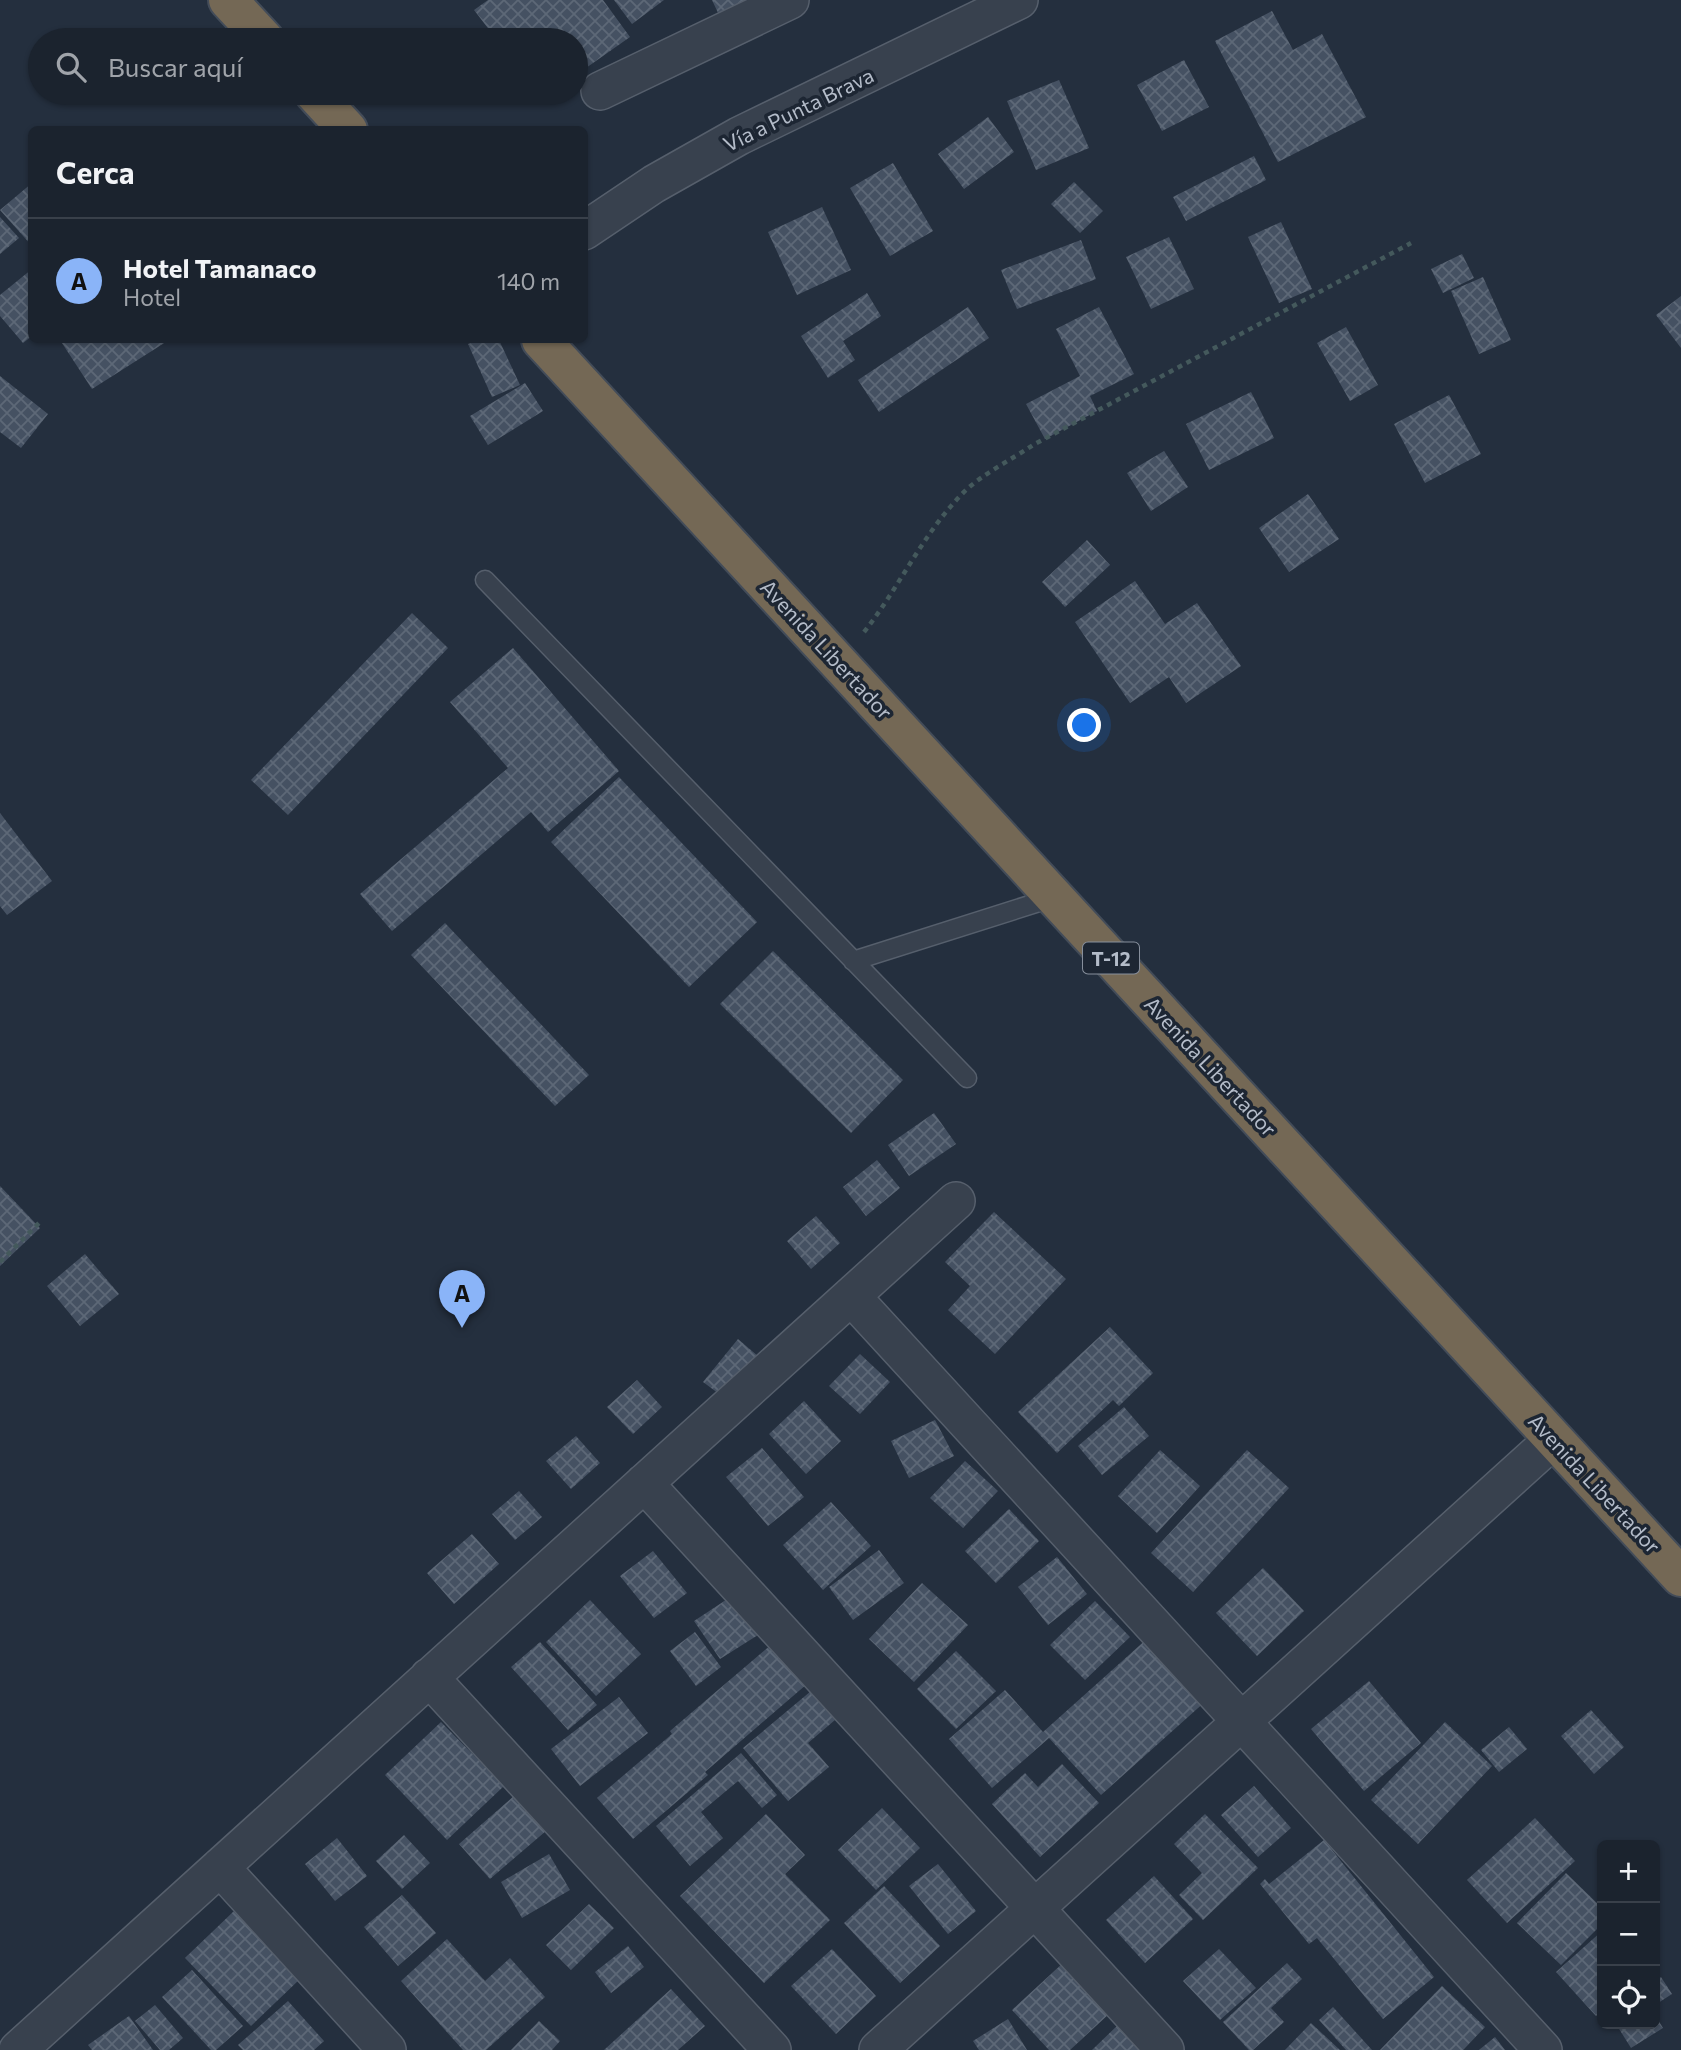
<!DOCTYPE html>
<html lang="es">
<meta charset="utf-8">
<style>
:root{--surface:#1b232e;--page:#282f3a;--text:#f1f3f6;--muted:#a0a4aa;--line:#39404a;--accent:#8ab4f8}
body{margin:0;font-family:Commissioner,sans-serif;background:var(--page);color:var(--text)}
.controls{position:absolute;right:21px;bottom:21px;display:grid;overflow:hidden;border-radius:10px;box-shadow:0 2px 5px #0004}
.controls button{width:63px;height:63px;display:grid;place-items:center;padding:0;border:0;border-bottom:2px solid var(--line);background:var(--surface);color:var(--text);font:35px sans-serif}
.you{position:absolute;left:1085px;top:726px;width:24px;height:24px;margin:-18px;border:5px solid #fff;border-radius:50%;background:#1a73e8;box-shadow:0 0 0 10px #1a73e833}
.badge{display:grid;place-items:center;width:46px;height:46px;border-radius:50%;background:var(--accent);color:#111;font-size:23px;font-weight:700}
.pin{position:absolute;translate:-50% -58px;filter:drop-shadow(0 2px 4px #0008)}
.pin::after{content:'';position:absolute;top:37px;width:24px;height:21px;background:inherit;clip-path:polygon(0 0,100% 0,50% 100%)}
.list{margin:0;padding:0;list-style:none}
h2{display:flex;justify-content:space-between;align-items:center;height:91px;margin:0;padding:0 28px;font-size:30px}
h2 small{font-size:23px;font-weight:400;color:var(--muted)}
.list li{display:grid;grid-template-columns:46px 1fr auto;gap:21px;align-items:center;box-sizing:border-box;height:126px;padding:0 28px;border-top:2px solid var(--line)}
.list b{display:block;font-size:26px;white-space:nowrap}
.list p{margin:0;font-size:23px;white-space:nowrap;color:var(--muted)}
.list em{font-size:23px;font-style:normal;color:var(--muted)}
.icon{flex:none;width:38px;height:38px;fill:none;stroke:currentColor;stroke-width:2;stroke-linecap:round;stroke-linejoin:round}
.map{position:relative;flex:none;width:1681px;height:2050px;overflow:hidden}
.search{position:absolute;background:var(--surface);box-shadow:0 2px 5px #0004;left:28px;top:28px;width:560px;height:77px;display:flex;align-items:center;gap:18px;box-sizing:border-box;padding:0 24px;border-radius:38px;color:var(--muted);font-size:26px}
.panel{position:absolute;background:var(--surface);box-shadow:0 2px 5px #0004;left:28px;top:126px;width:560px;height:217px;border-radius:10px}
.map>svg:first-child{display:block}
</style>
<div class="map">
<svg width="1681" height="2050" viewBox="0 0 1681 2050">
<defs>
<pattern id="building-cross-hatch" width="8" height="8" patternUnits="userSpaceOnUse" patternTransform="scale(1.75)"><rect width="8" height="8" fill="#455162"/><path d="M0 0l8 8M0 8l8-8" fill="none" stroke="#5d6877"/></pattern>
</defs>
<rect width="100%" height="100%" fill="#242f3e"/>
<path fill="url(#building-cross-hatch)" d="M 488,0 L 603,0 L 630,37 L 576,75 L 576,40 L 497,40 L 474,10 Z
M 614,0 L 664,0 L 632,24 Z
M 712,0 L 751,0 L 719,15 Z
M 1272,11 L 1293,50 L 1322,34 L 1366,117 L 1278,162 L 1215,41 Z
M 1184,60 L 1209,107 L 1162,131 L 1137,85 Z
M 1059,80 L 1089,148 L 1036,170 L 1007,101 Z
M 988,117 L 1014,152 L 964,189 L 938,154 Z
M 1254,156 L 1266,180 L 1186,221 L 1173,197 Z
M 893,163 L 933,231 L 890,256 L 850,188 Z
M 1074,182 L 1103,211 L 1080,233 L 1051,204 Z
M 32,183 L 32,246 L 0,210 Z
M 822,207 L 851,270 L 797,295 L 768,232 Z
M 0,217 L 19,238 L 0,254 Z
M 1281,222 L 1312,289 L 1279,303 L 1248,237 Z
M 1169,237 L 1194,289 L 1151,309 L 1126,257 Z
M 1081,240 L 1096,279 L 1017,309 L 1001,270 Z
M 1462,254 L 1474,278 L 1443,293 L 1431,269 Z
M 32,269 L 32,336 L 23,343 L 0,316 L 0,295 Z
M 1483,277 L 1511,340 L 1479,354 L 1451,291 Z
M 867,293 L 881,316 L 843,341 L 855,360 L 828,378 L 801,336 Z
M 1681,296 L 1681,348 L 1656,315 Z
M 968,307 L 989,338 L 879,412 L 858,380 Z
M 1099,307 L 1134,374 L 1090,396 L 1097,411 L 1045,439 L 1026,404 L 1080,376 L 1056,329 Z
M 1346,327 L 1378,385 L 1350,401 L 1317,343 Z
M 60,340 L 169,340 L 92,389 Z
M 478,340 L 499,340 L 520,385 L 492,397 L 468,344 Z
M 0,376 L 48,414 L 21,448 L 0,432 Z
M 525,383 L 543,411 L 488,445 L 470,416 Z
M 1251,392 L 1274,438 L 1209,470 L 1186,424 Z
M 1449,395 L 1481,454 L 1425,483 L 1394,424 Z
M 1164,451 L 1188,487 L 1151,511 L 1127,473 Z
M 1308,494 L 1339,539 L 1289,572 L 1259,528 Z
M 1087,540 L 1110,565 L 1065,607 L 1042,582 Z
M 1135,581 L 1165,624 L 1197,603 L 1241,666 L 1186,703 L 1169,677 L 1130,703 L 1075,622 Z
M 412,613 L 448,648 L 288,815 L 251,780 Z
M 513,648 L 619,771 L 548,832 L 531,812 L 392,931 L 360,894 L 508,768 L 450,702 Z
M 619,777 L 757,922 L 689,987 L 551,842 Z
M 0,813 L 52,881 L 7,915 L 0,906 Z
M 445,923 L 589,1075 L 555,1106 L 411,955 Z
M 773,951 L 903,1080 L 851,1133 L 720,1004 Z
M 934,1113 L 956,1144 L 909,1176 L 888,1145 Z
M 877,1160 L 900,1188 L 866,1216 L 843,1187 Z
M 0,1186 L 40,1228 L 0,1266 Z
M 994,1212 L 1066,1279 L 995,1354 L 948,1310 L 970,1286 L 945,1262 Z
M 816,1216 L 840,1243 L 811,1269 L 787,1241 Z
M 85,1254 L 119,1294 L 80,1326 L 47,1286 Z
M 1110,1327 L 1153,1373 L 1119,1406 L 1113,1400 L 1057,1453 L 1018,1412 Z
M 738,1339 L 759,1357 L 726,1399 L 703,1382 Z
M 860,1354 L 890,1382 L 860,1414 L 829,1386 Z
M 637,1380 L 662,1407 L 633,1434 L 607,1407 Z
M 804,1401 L 841,1441 L 806,1474 L 769,1434 Z
M 1124,1407 L 1149,1436 L 1102,1475 L 1078,1446 Z
M 935,1420 L 954,1456 L 909,1478 L 891,1441 Z
M 576,1436 L 600,1463 L 571,1489 L 546,1461 Z
M 762,1448 L 804,1497 L 768,1526 L 726,1477 Z
M 1160,1450 L 1200,1486 L 1157,1533 L 1118,1496 Z
M 1247,1450 L 1289,1488 L 1193,1592 L 1151,1553 Z
M 965,1461 L 998,1491 L 963,1528 L 930,1498 Z
M 519,1491 L 542,1517 L 515,1540 L 492,1514 Z
M 831,1502 L 871,1546 L 823,1590 L 783,1545 Z
M 1009,1509 L 1039,1541 L 996,1583 L 965,1551 Z
M 472,1534 L 499,1564 L 454,1604 L 427,1573 Z
M 879,1550 L 904,1583 L 853,1620 L 829,1587 Z
M 653,1551 L 687,1593 L 654,1618 L 620,1576 Z
M 1057,1557 L 1087,1594 L 1048,1625 L 1018,1587 Z
M 1263,1568 L 1304,1611 L 1257,1656 L 1216,1613 Z
M 922,1583 L 968,1625 L 914,1682 L 869,1639 Z
M 732,1596 L 758,1635 L 720,1659 L 694,1621 Z
M 590,1600 L 641,1654 L 596,1696 L 546,1642 Z
M 1095,1601 L 1130,1637 L 1085,1680 L 1050,1645 Z
M 695,1632 L 721,1667 L 696,1686 L 670,1651 Z
M 1149,1637 L 1207,1700 L 1101,1795 L 1049,1738 L 992,1788 L 949,1739 L 1005,1690 L 1043,1732 Z
M 540,1642 L 597,1705 L 568,1730 L 511,1667 Z
M 772,1644 L 807,1684 L 705,1772 L 708,1775 L 633,1839 L 597,1798 L 672,1734 L 670,1731 Z
M 956,1651 L 996,1691 L 956,1729 L 917,1689 Z
M 1369,1681 L 1421,1743 L 1364,1791 L 1311,1729 Z
M 811,1691 L 835,1720 L 808,1743 L 829,1767 L 788,1801 L 743,1748 Z
M 619,1697 L 648,1733 L 580,1786 L 551,1749 Z
M 1591,1710 L 1624,1747 L 1594,1774 L 1561,1736 Z
M 441,1722 L 504,1786 L 447,1840 L 385,1775 Z
M 1445,1722 L 1492,1766 L 1418,1844 L 1371,1800 Z
M 1509,1727 L 1527,1749 L 1499,1772 L 1481,1750 Z
M 741,1753 L 777,1795 L 762,1808 L 738,1781 L 701,1812 L 723,1838 L 690,1866 L 656,1826 Z
M 1062,1764 L 1099,1803 L 1040,1857 L 992,1804 L 1025,1773 L 1038,1787 Z
M 1254,1786 L 1291,1828 L 1258,1857 L 1221,1815 Z
M 515,1795 L 546,1831 L 490,1879 L 459,1844 Z
M 882,1808 L 920,1848 L 876,1890 L 838,1850 Z
M 766,1814 L 805,1855 L 785,1874 L 830,1920 L 764,1983 L 680,1896 Z
M 1205,1814 L 1258,1868 L 1203,1920 L 1179,1895 L 1202,1873 L 1174,1844 Z
M 1535,1818 L 1575,1861 L 1507,1923 L 1467,1880 Z
M 404,1835 L 430,1863 L 402,1889 L 376,1861 Z
M 337,1838 L 367,1876 L 335,1901 L 305,1864 Z
M 1324,1840 L 1434,1977 L 1383,2019 L 1317,1938 L 1309,1944 L 1260,1884 L 1265,1879 L 1269,1884 Z
M 549,1854 L 570,1890 L 522,1918 L 501,1882 Z
M 938,1864 L 976,1911 L 948,1934 L 909,1886 Z
M 1566,1873 L 1602,1908 L 1602,1924 L 1561,1965 L 1517,1923 Z
M 1154,1876 L 1193,1919 L 1145,1963 L 1106,1920 Z
M 884,1886 L 940,1946 L 900,1983 L 844,1923 Z
M 402,1895 L 436,1933 L 398,1966 L 364,1927 Z
M 589,1904 L 614,1928 L 571,1970 L 546,1945 Z
M 234,1911 L 300,1979 L 251,2026 L 185,1958 Z
M 1602,1931 L 1602,2010 L 1596,2016 L 1556,1972 Z
M 447,1939 L 485,1981 L 510,1958 L 545,1997 L 486,2050 L 463,2050 L 401,1981 Z
M 628,1946 L 644,1967 L 611,1993 L 595,1972 Z
M 832,1949 L 876,1996 L 836,2034 L 791,1986 Z
M 1219,1949 L 1256,1988 L 1220,2020 L 1183,1981 Z
M 1063,1963 L 1110,2013 L 1070,2050 L 1049,2050 L 1012,2010 Z
M 1287,1963 L 1302,1979 L 1271,2008 L 1284,2022 L 1253,2050 L 1249,2050 L 1223,2022 Z
M 192,1970 L 243,2026 L 216,2050 L 211,2050 L 162,1997 Z
M 1661,1977 L 1672,1994 L 1655,2005 L 1655,1980 Z
M 1442,1986 L 1485,2027 L 1463,2050 L 1380,2050 Z
M 671,1989 L 705,2026 L 678,2050 L 604,2050 Z
M 288,2001 L 324,2041 L 314,2050 L 243,2050 L 238,2045 Z
M 155,2005 L 183,2038 L 169,2050 L 160,2050 L 135,2021 Z
M 1333,2007 L 1372,2050 L 1346,2050 L 1319,2020 Z
M 1655,2015 L 1663,2028 L 1631,2048 L 1616,2024 L 1655,2024 Z
M 129,2016 L 153,2050 L 92,2050 L 88,2045 Z
M 1008,2019 L 1027,2050 L 979,2050 L 973,2041 Z
M 539,2021 L 560,2041 L 552,2050 L 511,2050 Z
M 1120,2023 L 1146,2050 L 1092,2050 Z
M 1311,2023 L 1340,2050 L 1285,2050 Z
M 1495,2037 L 1505,2050 L 1479,2050 Z"/>
<g fill="none" stroke-linecap="round" stroke-linejoin="round">
<g stroke="#565f6c" stroke-width="21">
<path id="lane" d="M 485,580 L 967,1078
M 853,961 L 1055,897"/>
</g>
<g stroke="#565f6c" stroke-width="40">
<path id="street" d="M 600,91 L 790,0
M 584,231 L 654,184 L 739,136 L 1019,0
M 851,1296 L 1543,2050
M 644,1483 L 1165,2050
M 429,1677 L 772,2050
M 220,1867 L 387,2050
M 18,2050 L 956,1201
M 878,2050 L 1554,1439"/>
</g>
<g stroke="#434c59" stroke-width="42">
<path id="highway" d="M 228,0 L 265,40
M 314,93 L 348,130
M 541,340 L 1681,1577"/>
</g>
<path stroke="#44595c" stroke-width="4.5" stroke-dasharray="5 5" stroke-linecap="butt" d="M 864,632 C 899,588 922,535 962,494 C 980,475 1011,460 1033,445 L 1411,243
M 0,1262 L 40,1222"/>
<use href="#lane" stroke="#38414e" stroke-width="18"/>
<use href="#street" stroke="#38414e" stroke-width="37"/>
<use href="#highway" stroke="#746855" stroke-width="38"/>
</g>
<g text-anchor="middle" dominant-baseline="central" stroke-width="7" stroke-linejoin="round" paint-order="stroke">
<rect fill="#1d2633" stroke="#878f9c" stroke-width="2" x="1083" y="942.5" width="56" height="31" rx="5"/>
<g font-size="19" font-weight="bold" fill="#b4bcc9">
<text x="1111" y="958">T-12</text>
</g>
<g font-size="21" fill="#b4bcc9" stroke="#1d2633">
<text transform="translate(798 109) rotate(-26)">Vía a Punta Brava</text>
<text transform="translate(827 649) rotate(47)">Avenida Libertador</text>
<text transform="translate(1211 1066) rotate(47)">Avenida Libertador</text>
<text transform="translate(1595 1483) rotate(47)">Avenida Libertador</text>
</g>
</g>
</svg>
<div class="controls">
<button>+</button>
<button>−</button>
<button><svg class="icon" aria-label="locate" viewBox="0 0 24 24"><circle cx="12" cy="12" r="6"/><path d="M12 2v4M12 18v4M2 12h4M18 12h4"/></svg></button>
</div>
<div class="you"></div>
<div class="pin badge" style="left:462px;top:1328px">A</div>
<div class="search"><svg class="icon" aria-label="search" viewBox="0 0 24 24"><circle cx="10" cy="10" r="6"/><path d="M15 15l6 6"/></svg>Buscar aquí</div>
<section class="panel">
<h2>Cerca<small></small></h2>
<ul class="list">
<li><span class="badge">A</span><div><b>Hotel Tamanaco</b><p>Hotel</p></div><em>140 m</em></li>
</ul>
</section>
</div>
